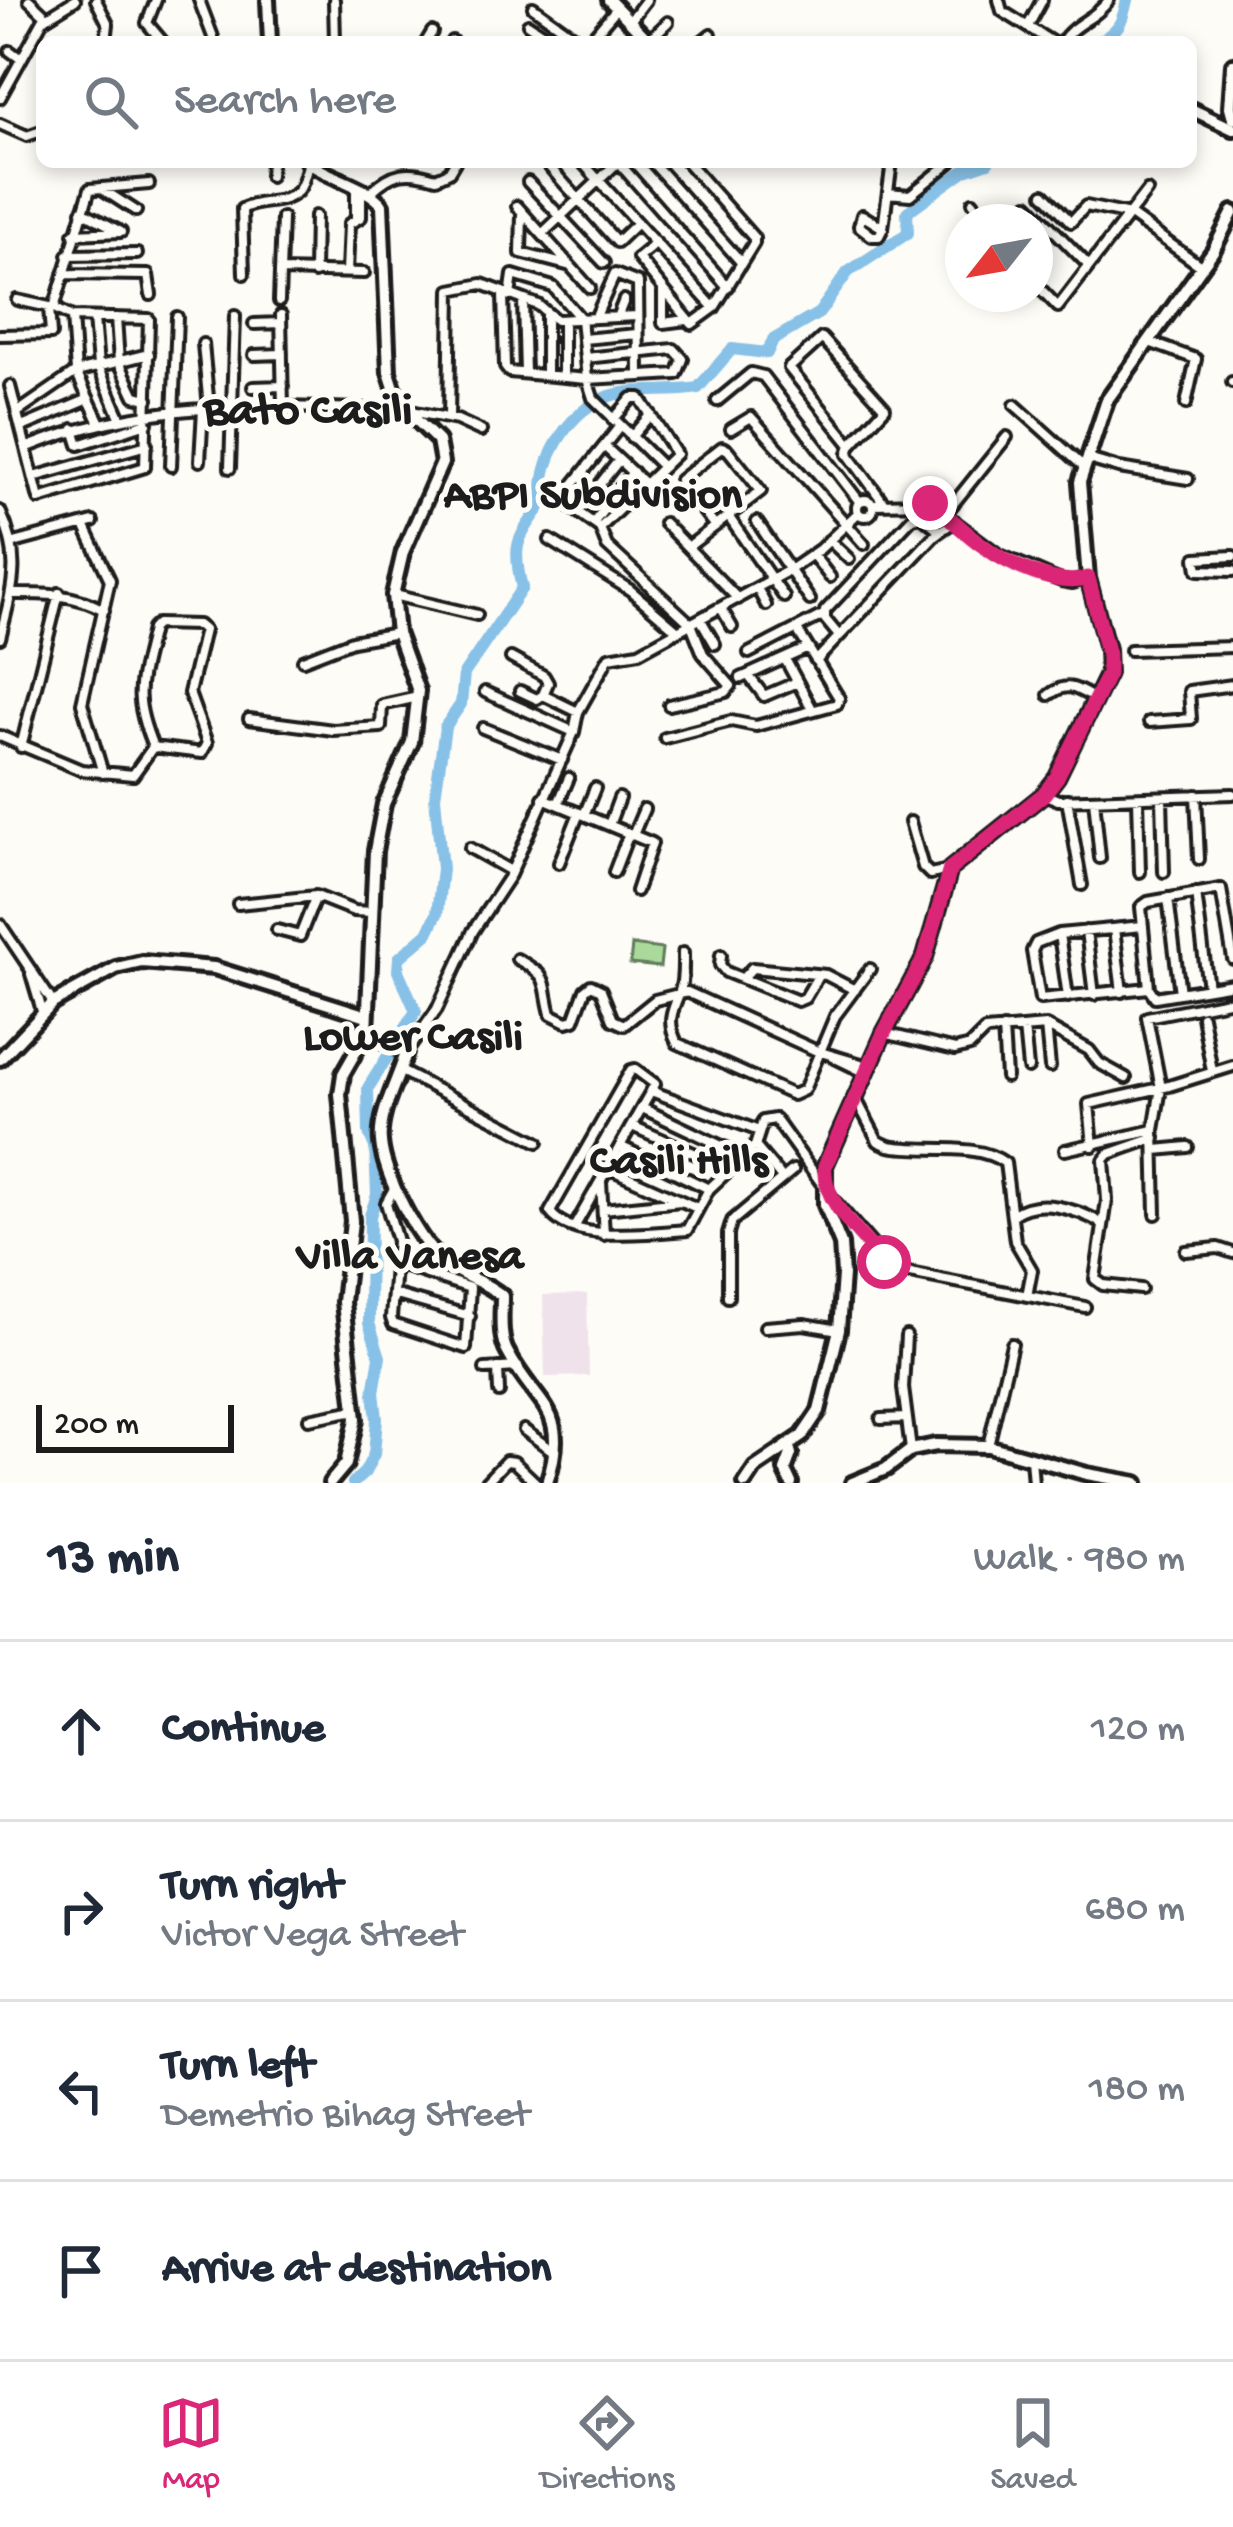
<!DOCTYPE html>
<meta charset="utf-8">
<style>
:root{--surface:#fff;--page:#f6f6f7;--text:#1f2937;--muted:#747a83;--line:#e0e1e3;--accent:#db2777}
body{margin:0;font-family:"Gochi Hand",sans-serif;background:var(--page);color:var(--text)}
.compass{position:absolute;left:945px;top:204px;width:108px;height:108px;border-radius:50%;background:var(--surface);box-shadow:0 6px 18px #0003;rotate:239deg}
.scale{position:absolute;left:36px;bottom:30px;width:198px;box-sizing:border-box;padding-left:12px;border:6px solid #1c1c1c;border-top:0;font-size:33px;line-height:42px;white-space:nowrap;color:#1c1c1c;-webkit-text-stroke:9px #fdfcf7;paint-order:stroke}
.stop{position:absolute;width:36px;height:36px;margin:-27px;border:9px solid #db2777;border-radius:50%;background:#fff}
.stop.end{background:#db2777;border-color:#fff;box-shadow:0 3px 12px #0008}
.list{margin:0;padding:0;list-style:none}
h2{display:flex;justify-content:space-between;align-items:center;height:156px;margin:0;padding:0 48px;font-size:51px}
h2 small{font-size:39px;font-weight:400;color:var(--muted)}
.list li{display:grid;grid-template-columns:78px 1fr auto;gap:36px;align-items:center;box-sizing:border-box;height:180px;padding:0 48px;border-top:3px solid var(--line)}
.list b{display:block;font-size:45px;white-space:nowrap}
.list p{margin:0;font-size:39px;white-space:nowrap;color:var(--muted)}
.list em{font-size:39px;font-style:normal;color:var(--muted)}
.icon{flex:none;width:66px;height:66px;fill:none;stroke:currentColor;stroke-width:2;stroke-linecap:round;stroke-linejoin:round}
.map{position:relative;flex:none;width:1233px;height:1483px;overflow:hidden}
.search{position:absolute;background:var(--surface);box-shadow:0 6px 18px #0003;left:36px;right:36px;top:36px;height:132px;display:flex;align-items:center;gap:30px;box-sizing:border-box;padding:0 42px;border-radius:18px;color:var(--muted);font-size:45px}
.sheet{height:876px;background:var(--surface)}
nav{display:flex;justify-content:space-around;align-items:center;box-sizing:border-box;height:168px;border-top:3px solid var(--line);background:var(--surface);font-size:33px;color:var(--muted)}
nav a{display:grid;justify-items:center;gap:6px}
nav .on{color:var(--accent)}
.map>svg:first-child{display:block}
</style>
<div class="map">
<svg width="1233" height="1483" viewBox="0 0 1233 1483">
<rect width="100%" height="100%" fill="#fdfcf7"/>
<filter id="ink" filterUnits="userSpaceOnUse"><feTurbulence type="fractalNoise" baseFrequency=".00833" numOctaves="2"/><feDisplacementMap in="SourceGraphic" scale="24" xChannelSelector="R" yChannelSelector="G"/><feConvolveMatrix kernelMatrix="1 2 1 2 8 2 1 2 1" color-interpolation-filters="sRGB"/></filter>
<g filter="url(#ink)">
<path fill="#f0e2ea" d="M 587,1294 L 589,1376 L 545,1377 L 543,1295 Z"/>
<path fill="#a9da9b" stroke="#627b5c" stroke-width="3" d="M 632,945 L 662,949 L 660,967 L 630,964 Z"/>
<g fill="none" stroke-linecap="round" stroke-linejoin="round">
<path stroke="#88c1e7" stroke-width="12" d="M 1099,42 C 1120,29 1122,23 1127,0
M 353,1483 L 365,1472 L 374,1454 L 377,1419 L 374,1392 L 380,1357 L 369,1323 L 370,1216 L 377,1195 L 375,1147 L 369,1133 L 368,1088 L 416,1011 L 398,971 L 399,958 L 428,933 L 437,914 L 442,869 L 435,797 L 445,727 L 461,704 L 464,674 L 522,588 C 511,542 518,539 544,502 C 537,465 566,415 602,399 C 631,386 667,394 698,388 L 732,349 L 767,353 L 773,340 L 819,313 L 848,272 L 908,233 L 907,212 L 965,170 L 988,162"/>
<g stroke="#1c1c1c" stroke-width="16">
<path id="street" d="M 29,0 L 47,17
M 96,0 L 108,24 L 106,42
M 156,0 L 147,23 L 163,42
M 199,0 L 213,37
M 334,0 L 335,42
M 999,0 L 1002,11 L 1052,42
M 533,7 L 582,42
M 630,21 L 646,0
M 528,24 L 555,42
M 1028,26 L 1042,0
M 648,41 L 668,22
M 426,42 L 432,32
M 452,42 L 452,41
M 588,42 L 617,8
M 701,42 L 711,34
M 1062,42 C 1073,23 1096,19 1109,0
M 10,51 L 21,59
M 0,98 L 43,20 L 75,0
M 0,124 L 27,136 L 41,131
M 545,162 L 617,242 L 637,223
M 582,162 L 714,308
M 618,162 L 728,287
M 652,162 L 741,262
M 270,176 L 271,162
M 528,182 L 604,263
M 356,188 L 356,219
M 102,189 L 136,211
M 371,192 C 392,171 408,169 436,178 L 449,172 L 455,162
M 888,193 L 910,195 L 951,162
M 1044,194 L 1071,222 L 1086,206 L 1130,215 L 1202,267
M 973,202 L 987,222
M 1028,204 L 1088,265
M 517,206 L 590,288
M 522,214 L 521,253 L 567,265
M 862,215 L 883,228 L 879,236 L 872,236 L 859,226 Z
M 883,228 L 892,162
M 74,234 L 121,232 L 82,211
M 542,234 L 618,162
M 656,243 L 638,258 L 692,324 L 714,308 L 754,243 L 754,238 L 687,162
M 954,253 L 963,266
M 68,255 L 137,254
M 280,271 L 364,273
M 347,272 L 349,224 L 361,217 L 361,191
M 314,273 L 315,216
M 64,274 L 148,275 L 151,295
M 244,274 L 242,209 C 259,199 283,206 298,191 C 304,185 305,172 309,163
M 1035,283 L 1058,307 L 1147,191
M 663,289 L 663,323 L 687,320
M 503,294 L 505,367 L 509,372 L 587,379 L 677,374 L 683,359 L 674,349 L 585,358
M 510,296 L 513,275 L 553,287 L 581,319 L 587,379 L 593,398 L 663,467
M 279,301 L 282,218
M 523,301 L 525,373
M 54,308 L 90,189 L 149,184
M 281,315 L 283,407
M 618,315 L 624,300
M 596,316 L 615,274 L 638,283 L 639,374
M 72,317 L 76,372 L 99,421
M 94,318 L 98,366 L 120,417
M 116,318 L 119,362 L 135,396 L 148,399
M 254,324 L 281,323
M 0,335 L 51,334 L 49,307
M 583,339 L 637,334
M 1149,342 L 1196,359 L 1186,404
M 203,344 L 209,408
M 254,355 L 282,354
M 546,375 L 546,314
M 563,377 L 563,320
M 1232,382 L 1233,382
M 10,386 L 39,499 L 145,467 L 149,319 L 72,317 L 54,308 L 17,300
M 253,387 L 283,386
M 717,401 L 751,373 L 763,376 L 859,501
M 1015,405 L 1084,467
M 411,411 L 457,420 L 481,431
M 18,412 L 76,372 L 149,354
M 449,418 L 451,290 L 482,284 L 538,305 L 556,320 L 637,316
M 620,426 L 561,500 L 600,528 L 607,546 L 691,624 L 703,654 L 731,686 L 726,692 L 669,705
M 22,427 L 89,399
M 74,429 L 79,445 L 147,423
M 731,429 L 751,417 L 864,544
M 631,437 L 651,414
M 851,445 L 885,408 L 822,338 L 789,368 L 851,445 L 848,454 L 884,503
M 604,446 L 646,485
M 28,447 C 151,398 263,406 392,410 L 399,404
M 1088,459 L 1119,468 L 1188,479
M 200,461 L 203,409
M 171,466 L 177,317
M 230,468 L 235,316
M 34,477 L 147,445
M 569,488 L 604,509
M857 508a8 8 0 1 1 16 0a8 8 0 1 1-16 0Z
M 873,504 L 930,503 L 998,554 L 1061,581 L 1073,583 L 1088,578
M 0,511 C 23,559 12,589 0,638
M 578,512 L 619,460
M 946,513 L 1007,437
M 728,516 L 784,597
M 594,522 L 633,472
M 757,522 L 810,600
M 664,523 L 738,599
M 84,525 L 110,580 L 82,703 L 103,773
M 601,527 L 676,454 L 640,398 L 632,398 L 613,420
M 550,540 L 630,590 L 678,631
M 829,540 L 849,559
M 14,543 L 93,522
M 688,547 L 761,491 L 728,450 L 722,447 L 680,480 L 714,525
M 813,555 L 830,577
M 1233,556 L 1196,558 L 1198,570 L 1233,571
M 757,588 L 766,605
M 11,594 C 46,594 73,593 104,610
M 393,595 L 477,615
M 721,608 L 732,627
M 701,620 L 715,644
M 157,624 L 198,625 L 204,630 L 189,693 L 207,743 L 202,753 L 153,747 C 131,693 140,683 152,629 Z
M 839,636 L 825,619 L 825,611 L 912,518 L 922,516 L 940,531
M 1130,650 L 1233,647
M 749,653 L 823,615
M 511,658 L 544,676 L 548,683 L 543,695
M 785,659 L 812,709
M 303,660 L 352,641 L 397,633
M 816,661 L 935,535 L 955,521
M 748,675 L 764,696 L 797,682
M 741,678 L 808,648
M 520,691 L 537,699 L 543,695 L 578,712
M 485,692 L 574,732
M 1049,695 C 1067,681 1076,688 1095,699
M 249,719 L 333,730 L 381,727 L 382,705 L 418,697
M 1149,722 L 1191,719 L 1189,691 L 1233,685
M 483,728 L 562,760
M 0,736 L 81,770 L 133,775 L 153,747
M 665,738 L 731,721 L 756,726 L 837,704 L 839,698 L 798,631
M 21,747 L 59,593
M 1044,794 L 1058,800 L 1233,794
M 1196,795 L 1199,859
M 543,798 L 652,843 L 636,891
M 1138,798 L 1140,872
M 1162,798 L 1164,872
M 1067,799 L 1082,885
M 1094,799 L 1100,858
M 558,804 L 569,778
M 584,815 L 595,788
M 910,822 L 923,867 L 930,874 L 949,870
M 609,825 L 619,798
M 633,835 L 644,809
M 470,848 L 511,871
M 559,863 L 579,813
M 614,872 L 629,833
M 1196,893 L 1208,988
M 1168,898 L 1180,993
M 238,904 L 316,896 L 354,911 L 372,912
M 0,924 L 53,1003
M 1143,926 L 1059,934 L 1036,943 L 1032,951 L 1040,999 L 1149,988 L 1155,997 L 1233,984
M 1114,929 L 1122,992
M 277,930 L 300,936 L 316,896
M 1086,931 L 1094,995
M 1059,934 L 1068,997
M 683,953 C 683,965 684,982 679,994 C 671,1013 667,1023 677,1043 L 793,1095 L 804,1090 L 835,1016 L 870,969
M 721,955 L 720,965 L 726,972 L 798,1001 L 805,998 L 818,976
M 517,959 C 552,978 542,980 551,1014 L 567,1022 L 574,1020 L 585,990 L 591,985 L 601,990 L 613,1020 L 624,1025 L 655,1000 L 687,992 L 817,1051 L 868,1066
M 31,974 L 42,1011
M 743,978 L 752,968 L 826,975 L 855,990
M 1149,988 L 1141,907 L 1148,902 L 1221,889 L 1233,959
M 1202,1016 L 1212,1071
M 1046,1026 L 1050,1067
M 1024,1028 L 1028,1068
M 1003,1029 L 1006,1077
M 884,1033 L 955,1050 L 970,1046 L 985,1031 L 1046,1026 L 1089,1050 L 1099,1063 L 1126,1078
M 406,1053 L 437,1009 L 473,931 L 510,875 L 574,732 L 578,712 L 609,657 L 639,652 L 791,569 L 820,549 L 858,513
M 833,1057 L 866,1073
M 401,1071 L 538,1142
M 651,1091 L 759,1131
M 855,1097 L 878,1141 L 889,1146 C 924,1153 975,1141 1005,1163 L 1015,1241 L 1032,1270 L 1027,1296
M 642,1108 L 745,1157
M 632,1126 L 730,1169
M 620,1146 L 709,1189
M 755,1146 L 781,1177
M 1093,1146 L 1089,1104 L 1169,1086 L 1233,1066
M 1065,1150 L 1154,1130
M 1156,1150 L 1188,1147
M 608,1168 L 697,1208
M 601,1182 L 604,1235
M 395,1187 L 386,1203 L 397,1241 L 391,1318 L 393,1324 L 466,1348 L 470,1288 L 396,1264
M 603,1209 L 681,1201
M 1156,1214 L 1154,1130 L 1161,1088 L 1147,1017 L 1233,1000
M 1012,1215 C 1038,1196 1077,1209 1103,1224
M 575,1226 L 655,1084 L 635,1069 L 631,1070 L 550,1212 C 572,1243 651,1233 687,1230 L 709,1189 L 755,1146 L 763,1121 L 775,1119 L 832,1198 L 894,1270 L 1085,1307
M 1186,1251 L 1218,1248 L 1233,1253
M 1141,1289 L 1103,1285 L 1095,1279 L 1107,1200 L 1104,1160 L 1109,1154 L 1155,1138
M 393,1294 L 470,1316
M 728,1297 L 728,1234 L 732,1221 L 793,1170
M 765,1327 L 804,1324 L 839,1330
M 906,1336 L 903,1388 L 911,1450
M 498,1368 L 499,1392
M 485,1369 L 518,1367
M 309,1419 L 355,1410
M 881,1419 L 906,1418
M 524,1430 L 553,1451
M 988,1446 L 1012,1344
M 1031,1458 L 1033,1483
M 485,1483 L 506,1461 L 514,1462 L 536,1483"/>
</g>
<g stroke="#1c1c1c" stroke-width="20">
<path id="secondary" d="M 268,0 L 270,42
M 609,0 L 650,42
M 1233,64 L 1230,107 L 1233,118
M 1191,109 L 1233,129
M 307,162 C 329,178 369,187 382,205 L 389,372 L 399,403 L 438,441 L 442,463 L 403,552 L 393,595 L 397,633 L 418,691 L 412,742 L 384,804 L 375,851 L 367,1032 L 343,1074 L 340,1094 L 352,1221 L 343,1302 L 356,1419 L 346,1464 L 330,1483
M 367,1032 L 406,1053 C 398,1080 378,1114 381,1142 C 384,1175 419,1245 446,1264 C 464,1278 484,1280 502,1296 C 502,1313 499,1338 508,1353 C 537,1408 571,1408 547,1483
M 0,1059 L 53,1003 L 116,968 L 142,962 L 214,968 L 367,1016
M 789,1447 L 791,1454 L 785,1470 L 791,1483
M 745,1483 L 755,1468 L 802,1436 L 819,1411 L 839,1330 L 843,1275 L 841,1244 L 825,1205 L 825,1166 L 884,1033 L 925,957 L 950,869 L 1044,794 L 1057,777 L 1108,673 L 1107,649 L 1088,578 L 1080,482 L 1107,400 L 1213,251 L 1233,212
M 852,1483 L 886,1469 L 911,1450 L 936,1445 L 988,1446 L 1087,1474 L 1137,1483"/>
</g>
<use href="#street" stroke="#fdfcf7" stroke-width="8"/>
<use href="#secondary" stroke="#fdfcf7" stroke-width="10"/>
</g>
</g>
<g fill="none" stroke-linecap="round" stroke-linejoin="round" filter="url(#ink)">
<path stroke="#db2777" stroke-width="15" d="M 884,1262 C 863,1236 821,1202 825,1166 L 884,1033 L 925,957 L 950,869 L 1044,794 L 1057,777 L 1108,674 L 1108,655 L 1088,578 C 1058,589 1007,564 982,545 C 963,532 949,515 930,503"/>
</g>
<g text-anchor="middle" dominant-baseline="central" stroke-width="10" stroke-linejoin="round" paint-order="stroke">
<g font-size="45" font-weight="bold" fill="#1c1c1c" stroke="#fdfcf7">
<text x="593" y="497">ABPI Subdivision</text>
<text x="413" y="1039">Lower Casili</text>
<text x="679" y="1163">Casili Hills</text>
<text x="410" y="1258">Villa Vanesa</text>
</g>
<g font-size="48" font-weight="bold" fill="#1c1c1c" stroke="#fdfcf7">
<text x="308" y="413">Bato Casili</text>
</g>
</g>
</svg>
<svg class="compass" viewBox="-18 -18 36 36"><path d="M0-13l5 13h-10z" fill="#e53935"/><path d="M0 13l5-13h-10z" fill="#747a83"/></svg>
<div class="scale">200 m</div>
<div class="stop" style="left:884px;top:1262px"></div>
<div class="stop end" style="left:930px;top:503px"></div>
<div class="search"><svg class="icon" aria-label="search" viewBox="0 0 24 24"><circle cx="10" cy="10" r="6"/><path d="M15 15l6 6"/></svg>Search here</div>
</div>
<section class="sheet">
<h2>13 min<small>Walk · 980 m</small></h2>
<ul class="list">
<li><svg class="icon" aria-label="ahead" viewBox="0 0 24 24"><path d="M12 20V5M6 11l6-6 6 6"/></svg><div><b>Continue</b></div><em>120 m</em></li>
<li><svg class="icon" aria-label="right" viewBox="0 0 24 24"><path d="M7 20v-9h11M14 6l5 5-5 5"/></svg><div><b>Turn right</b><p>Victor Vega Street</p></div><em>680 m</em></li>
<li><svg class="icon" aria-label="left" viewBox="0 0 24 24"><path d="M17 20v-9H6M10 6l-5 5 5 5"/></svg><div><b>Turn left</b><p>Demetrio Bihag Street</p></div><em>180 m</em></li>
<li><svg class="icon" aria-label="arrive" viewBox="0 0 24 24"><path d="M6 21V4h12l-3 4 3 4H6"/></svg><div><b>Arrive at destination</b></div></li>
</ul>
</section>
<nav>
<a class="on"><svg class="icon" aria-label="map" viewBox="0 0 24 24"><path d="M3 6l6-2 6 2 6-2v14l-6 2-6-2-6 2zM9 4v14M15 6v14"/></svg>Map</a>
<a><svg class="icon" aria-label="directions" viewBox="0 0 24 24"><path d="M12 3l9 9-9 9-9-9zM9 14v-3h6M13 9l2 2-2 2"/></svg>Directions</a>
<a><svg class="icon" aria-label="saved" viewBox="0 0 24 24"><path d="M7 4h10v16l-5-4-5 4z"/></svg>Saved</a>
</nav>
